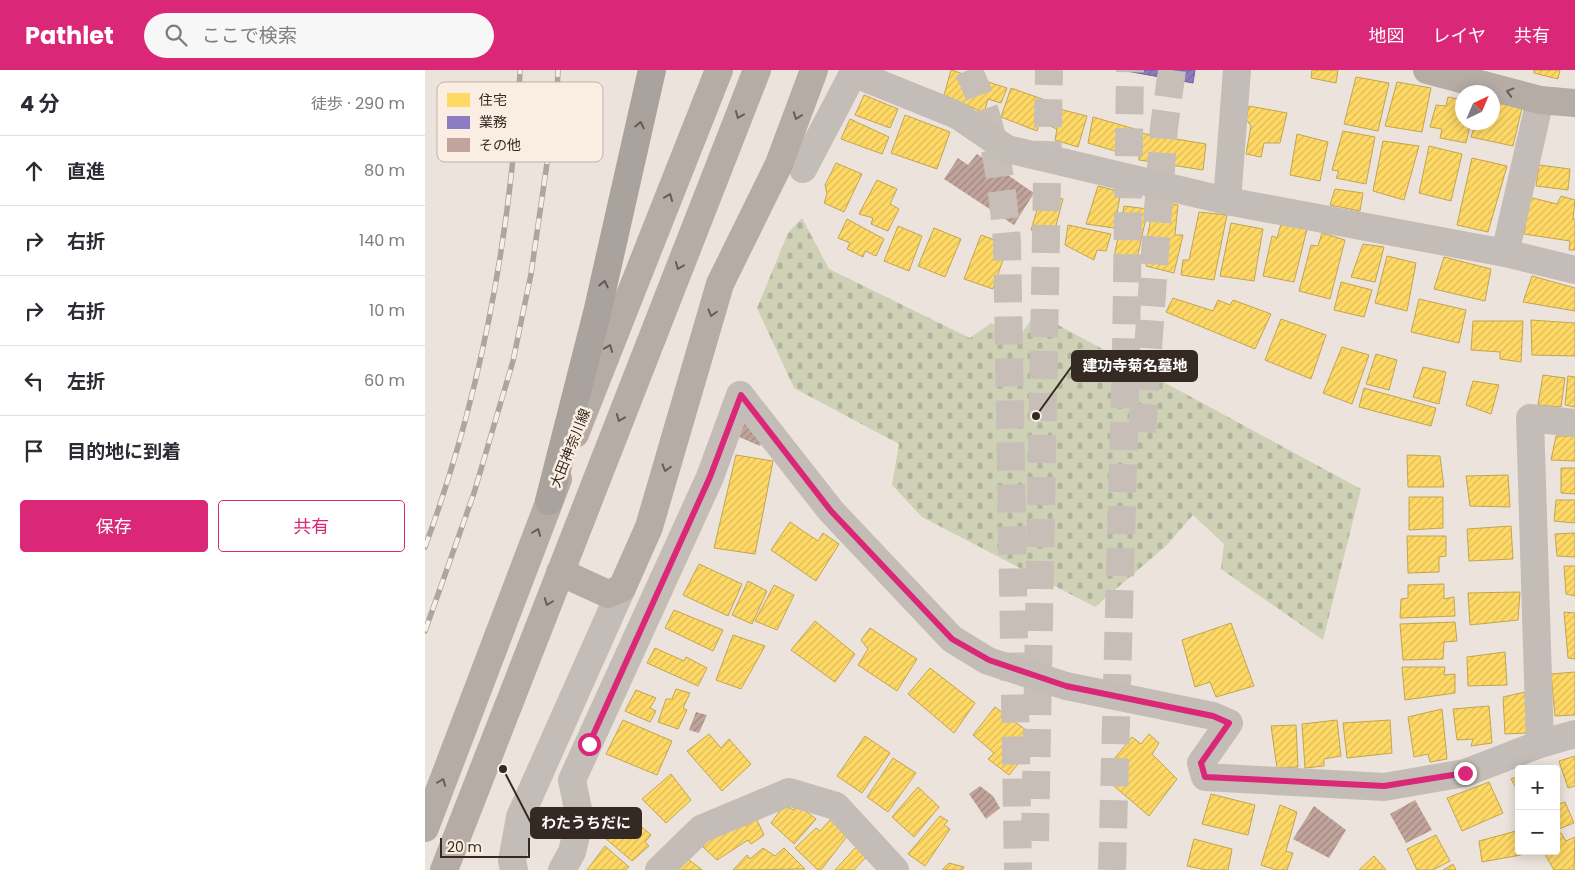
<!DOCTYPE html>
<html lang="ja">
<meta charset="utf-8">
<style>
:root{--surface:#fff;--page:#f7f7f7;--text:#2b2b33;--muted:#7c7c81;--line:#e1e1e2;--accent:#db2777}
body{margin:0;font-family:Poppins,"Noto Sans JP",sans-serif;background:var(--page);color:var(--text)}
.controls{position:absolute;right:15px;bottom:15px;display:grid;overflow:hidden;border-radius:5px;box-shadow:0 2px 12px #0003}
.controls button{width:45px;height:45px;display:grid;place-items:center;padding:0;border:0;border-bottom:1px solid var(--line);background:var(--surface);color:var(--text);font:25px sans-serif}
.compass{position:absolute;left:1030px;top:15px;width:45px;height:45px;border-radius:50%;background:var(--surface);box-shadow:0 2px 12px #0003;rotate:44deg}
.scale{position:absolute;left:15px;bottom:12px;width:90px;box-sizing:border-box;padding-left:5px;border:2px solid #352924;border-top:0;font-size:14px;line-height:18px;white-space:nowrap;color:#352924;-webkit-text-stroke:4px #faeee2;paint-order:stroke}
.stop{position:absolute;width:15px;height:15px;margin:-11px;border:4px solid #db2777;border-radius:50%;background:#fff}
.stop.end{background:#db2777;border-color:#fff;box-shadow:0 1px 5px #0008}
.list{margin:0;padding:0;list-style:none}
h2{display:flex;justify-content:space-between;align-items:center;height:65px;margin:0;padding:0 20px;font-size:21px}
h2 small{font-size:16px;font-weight:400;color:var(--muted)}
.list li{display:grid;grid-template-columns:32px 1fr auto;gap:15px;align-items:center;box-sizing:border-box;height:70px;padding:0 20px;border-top:1px solid var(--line)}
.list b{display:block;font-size:19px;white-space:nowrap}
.list em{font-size:16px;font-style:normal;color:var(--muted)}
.actions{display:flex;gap:10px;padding:15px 20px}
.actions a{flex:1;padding:11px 0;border:1px solid var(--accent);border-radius:5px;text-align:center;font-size:18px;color:var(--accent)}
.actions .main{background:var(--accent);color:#fff}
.icon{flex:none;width:28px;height:28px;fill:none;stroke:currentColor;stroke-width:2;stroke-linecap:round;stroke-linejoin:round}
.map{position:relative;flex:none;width:1150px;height:800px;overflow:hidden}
header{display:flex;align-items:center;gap:30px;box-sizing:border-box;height:70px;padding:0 25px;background:var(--accent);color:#fff}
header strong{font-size:24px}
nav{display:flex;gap:28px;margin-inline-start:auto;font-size:18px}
.search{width:350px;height:45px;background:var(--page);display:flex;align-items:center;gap:12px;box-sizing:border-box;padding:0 18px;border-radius:28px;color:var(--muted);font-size:19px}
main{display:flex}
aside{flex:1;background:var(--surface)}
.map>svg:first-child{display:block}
</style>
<header>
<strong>Pathlet</strong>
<div class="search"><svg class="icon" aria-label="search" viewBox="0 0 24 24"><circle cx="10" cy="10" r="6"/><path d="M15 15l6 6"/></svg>ここで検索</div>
<nav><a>地図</a><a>レイヤ</a><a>共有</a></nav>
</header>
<main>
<aside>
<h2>4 分<small>徒歩 · 290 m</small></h2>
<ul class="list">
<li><svg class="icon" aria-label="ahead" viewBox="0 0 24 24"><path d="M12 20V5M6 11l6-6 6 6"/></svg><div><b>直進</b></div><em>80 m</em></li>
<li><svg class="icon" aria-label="right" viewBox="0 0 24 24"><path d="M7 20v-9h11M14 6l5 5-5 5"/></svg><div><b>右折</b></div><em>140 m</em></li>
<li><svg class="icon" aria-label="right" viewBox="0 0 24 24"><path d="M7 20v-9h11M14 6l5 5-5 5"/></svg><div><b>右折</b></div><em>10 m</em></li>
<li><svg class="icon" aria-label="left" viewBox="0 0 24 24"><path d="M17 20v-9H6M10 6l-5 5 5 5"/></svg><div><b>左折</b></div><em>60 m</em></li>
<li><svg class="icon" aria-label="arrive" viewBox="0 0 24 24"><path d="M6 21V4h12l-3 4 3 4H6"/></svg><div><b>目的地に到着</b></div></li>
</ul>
<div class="actions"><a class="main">保存</a><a>共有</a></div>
</aside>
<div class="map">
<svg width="1150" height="800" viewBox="0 0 1150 800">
<defs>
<pattern id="cemetery-stones" width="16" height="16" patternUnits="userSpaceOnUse" patternTransform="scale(1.25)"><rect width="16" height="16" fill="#ced1b5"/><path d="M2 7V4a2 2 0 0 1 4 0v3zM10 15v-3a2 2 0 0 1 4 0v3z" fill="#b2b39c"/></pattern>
<pattern id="homes-hatch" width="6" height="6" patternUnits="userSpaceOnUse" patternTransform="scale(1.25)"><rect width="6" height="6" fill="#ffd966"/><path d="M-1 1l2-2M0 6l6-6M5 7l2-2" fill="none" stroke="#dbba58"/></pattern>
<pattern id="offices-hatch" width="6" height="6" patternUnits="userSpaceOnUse" patternTransform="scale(1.25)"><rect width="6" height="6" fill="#8e7cc3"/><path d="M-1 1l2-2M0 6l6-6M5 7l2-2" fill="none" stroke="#75669e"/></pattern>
<pattern id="building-hatch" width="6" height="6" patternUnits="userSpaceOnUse" patternTransform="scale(1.25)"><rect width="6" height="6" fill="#c1a59c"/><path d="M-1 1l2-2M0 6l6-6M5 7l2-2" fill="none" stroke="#9e867f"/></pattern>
</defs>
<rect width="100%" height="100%" fill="#ece4dc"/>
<path fill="url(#cemetery-stones)" d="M 377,148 L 404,199 L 545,268 L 566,253 L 592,270 L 611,243 L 936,419 L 898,570 L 796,499 L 799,474 L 768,445 L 742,475 L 670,537 L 497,447 L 467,415 L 474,374 L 369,318 L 332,238 L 363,163 Z"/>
<path fill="url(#homes-hatch)" stroke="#c2a452" d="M 526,0 L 582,18 L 576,33 L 563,29 L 559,43 L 519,25 Z
M 887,0 L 913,0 L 911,13 L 886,8 Z
M 1109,0 L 1135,0 L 1133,9 L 1109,3 Z
M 931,7 L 964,13 L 953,61 L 919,54 Z
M 972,12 L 1006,18 L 997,62 L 960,56 Z
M 586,18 L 620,30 L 612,61 L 576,47 Z
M 439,25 L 473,39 L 465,58 L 430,45 Z
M 1023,27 L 1038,30 L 1038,52 L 1046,52 L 1041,73 L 1015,68 L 1017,59 L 1005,57 L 1011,35 L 1021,36 Z
M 1068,32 L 1097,38 L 1088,76 L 1046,67 L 1051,52 L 1068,52 Z
M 824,36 L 862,43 L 855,73 L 839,73 L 836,87 L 821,84 L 826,56 L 821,49 Z
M 630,38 L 662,46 L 653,77 L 630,70 L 632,59 L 627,57 Z
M 480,45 L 525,62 L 512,99 L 466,83 Z
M 668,47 L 710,59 L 704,76 L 696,76 L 693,82 L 663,73 Z
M 425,49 L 464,67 L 457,84 L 416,69 Z
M 918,61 L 950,67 L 941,114 L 911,108 L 914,101 L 907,100 Z
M 715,63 L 781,74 L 778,100 L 714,90 Z
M 872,64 L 903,72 L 895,111 L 865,105 Z
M 958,71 L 994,76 L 979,130 L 948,121 Z
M 1004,76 L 1037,84 L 1026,131 L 994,123 Z
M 1047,88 L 1082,96 L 1063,162 L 1032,155 Z
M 411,93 L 437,104 L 419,142 L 399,133 L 402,124 L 400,115 Z
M 1114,95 L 1145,99 L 1143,120 L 1111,116 Z
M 452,110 L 472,119 L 465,134 L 474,139 L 463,161 L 446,154 L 448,148 L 434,144 Z
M 673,116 L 696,122 L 689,158 L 661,154 Z
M 910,119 L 938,123 L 935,141 L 905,135 Z
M 617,123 L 638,129 L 628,167 L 606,160 Z
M 1136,126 L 1150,130 L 1148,149 L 1150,149 L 1150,180 L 1144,180 L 1145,171 L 1099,164 L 1104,127 L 1132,134 Z
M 730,130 L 753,135 L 750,165 L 758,165 L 749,203 L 721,196 L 724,184 L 719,182 Z
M 699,136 L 723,139 L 711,193 L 689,188 Z
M 774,142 L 802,145 L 789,210 L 756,205 L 758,190 L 764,190 Z
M 422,149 L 459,169 L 451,186 L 440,181 L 438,187 L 422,179 L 425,173 L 413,168 Z
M 806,153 L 838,159 L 829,211 L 795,206 Z
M 856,154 L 882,159 L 869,212 L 838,206 L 847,166 L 852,168 Z
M 643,155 L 686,164 L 681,181 L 672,180 L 669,190 L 640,175 Z
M 473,156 L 497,166 L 484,201 L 459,191 Z
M 509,158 L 536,169 L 520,207 L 493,196 Z
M 897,163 L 920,170 L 905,229 L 874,221 L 886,175 L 893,176 Z
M 556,165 L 583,175 L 568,219 L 539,209 Z
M 938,174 L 959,177 L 950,212 L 926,207 Z
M 962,186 L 991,193 L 982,241 L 950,233 Z
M 1019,187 L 1066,199 L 1060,231 L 1009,219 Z
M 1107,206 L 1150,218 L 1150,241 L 1098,232 Z
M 916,212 L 947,220 L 939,247 L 909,240 Z
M 748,228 L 788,241 L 793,230 L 805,235 L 808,230 L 846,244 L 830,279 L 741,242 Z
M 994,229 L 1041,240 L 1034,273 L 986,262 Z
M 856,249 L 901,265 L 886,309 L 840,290 Z
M 1106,250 L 1150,253 L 1150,286 L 1107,285 Z
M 1048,251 L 1098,251 L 1096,292 L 1075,289 L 1075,282 L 1046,280 Z
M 917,277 L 944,285 L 927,334 L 898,323 Z
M 951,284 L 972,290 L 964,320 L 941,314 Z
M 998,297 L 1021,302 L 1014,334 L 988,327 Z
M 1118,305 L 1140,308 L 1136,337 L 1113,335 Z
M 1143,306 L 1150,307 L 1150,337 L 1140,335 Z
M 1048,311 L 1074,315 L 1066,344 L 1041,335 Z
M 939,318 L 1011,338 L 1006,356 L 934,337 Z
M 1131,366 L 1150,366 L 1150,391 L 1126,390 Z
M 311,385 L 348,391 L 330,484 L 289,478 Z
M 982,385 L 1015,386 L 1019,417 L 983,417 Z
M 1136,398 L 1150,398 L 1150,424 L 1136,423 Z
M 1083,405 L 1085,437 L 1045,436 L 1041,406 Z
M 984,427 L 1018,427 L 1018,458 L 984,460 Z
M 1131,430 L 1150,430 L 1150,453 L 1129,451 Z
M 365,452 L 393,471 L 398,463 L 414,474 L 391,511 L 346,480 Z
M 1086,456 L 1088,489 L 1044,491 L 1042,459 Z
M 1150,463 L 1150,487 L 1132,486 L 1130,464 Z
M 982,466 L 1021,466 L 1021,486 L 1014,487 L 1014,502 L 983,503 Z
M 274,494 L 317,514 L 303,546 L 258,525 Z
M 1139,496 L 1150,496 L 1150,526 L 1141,524 Z
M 323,511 L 342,521 L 327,554 L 307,545 Z
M 1019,514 L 1019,529 L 1029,527 L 1030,546 L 975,548 L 976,529 L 983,528 L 983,515 Z
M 349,515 L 369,525 L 352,560 L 330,551 Z
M 1095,522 L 1093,550 L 1045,555 L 1043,523 Z
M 249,540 L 298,560 L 288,581 L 240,558 Z
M 1139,542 L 1150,543 L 1150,589 L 1143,588 Z
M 390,551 L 430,584 L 410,612 L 366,580 Z
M 1030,552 L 1032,571 L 1019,572 L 1018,589 L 978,590 L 975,554 Z
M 806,553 L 829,616 L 791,627 L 785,612 L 770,617 L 757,570 Z
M 445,558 L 492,589 L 472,621 L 433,595 L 443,579 L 436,570 Z
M 308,565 L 340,576 L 316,619 L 291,610 Z
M 230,578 L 259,591 L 261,587 L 282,598 L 273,616 L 222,593 Z
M 1080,582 L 1082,615 L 1043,616 L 1042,587 Z
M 977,597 L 1020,597 L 1019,605 L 1030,604 L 1030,623 L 980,630 Z
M 505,598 L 550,633 L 529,663 L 483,624 Z
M 1150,602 L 1150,645 L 1130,646 L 1126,604 Z
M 251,619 L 265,623 L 258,638 L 262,640 L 253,659 L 233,652 L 241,629 L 247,629 Z
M 211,620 L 231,628 L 225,638 L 231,641 L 225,652 L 200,641 Z
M 1100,622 L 1103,663 L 1080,664 L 1078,627 Z
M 1064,636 L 1067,673 L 1046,676 L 1048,669 L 1032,670 L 1028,639 Z
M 570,637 L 613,669 L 584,705 L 563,689 L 569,683 L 548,665 Z
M 1017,639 L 1022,689 L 1005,692 L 1003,684 L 989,687 L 983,647 Z
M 198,650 L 247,671 L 232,705 L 181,684 Z
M 912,650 L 916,686 L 899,689 L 899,696 L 880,698 L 877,654 Z
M 965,650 L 967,683 L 922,688 L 918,653 Z
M 871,655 L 873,697 L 852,698 L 846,656 Z
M 284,664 L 296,678 L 304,669 L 326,694 L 297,721 L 262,681 Z
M 724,664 L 734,673 L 727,684 L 752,709 L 724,746 L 676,705 L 707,667 L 716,674 Z
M 440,666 L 465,683 L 437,723 L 412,706 Z
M 1150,686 L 1150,716 L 1143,718 L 1134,691 Z
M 468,688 L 491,703 L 463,742 L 442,727 Z
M 246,704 L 266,730 L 241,753 L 217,729 Z
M 1094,706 L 1094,723 L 1086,709 Z
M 1064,712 L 1078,743 L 1037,761 L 1022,728 Z
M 493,717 L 514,737 L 489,767 L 467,747 Z
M 786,724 L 830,735 L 823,765 L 777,754 Z
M 1140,732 L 1149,753 L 1131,760 L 1131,735 Z
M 360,734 L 368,740 L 373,735 L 391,749 L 369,774 L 346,753 Z
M 855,735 L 872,742 L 861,781 L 868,783 L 862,800 L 851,800 L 836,795 Z
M 202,744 L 226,765 L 220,772 L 224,776 L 207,791 L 180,768 Z
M 515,746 L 523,751 L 519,755 L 525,759 L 500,796 L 483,784 Z
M 331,748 L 339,765 L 326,774 L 323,770 L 292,790 L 278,777 L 278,769 L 315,749 L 321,756 Z
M 406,749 L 423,765 L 396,800 L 393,800 L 370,778 L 391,758 L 395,761 Z
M 1091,761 L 1096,785 L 1057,792 L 1054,771 Z
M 1136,763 L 1141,771 L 1150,767 L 1149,800 L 1129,800 L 1118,781 L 1131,781 L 1131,766 Z
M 1011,765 L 1025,791 L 1008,800 L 992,800 L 982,779 Z
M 769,769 L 807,779 L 803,800 L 782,800 L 762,796 Z
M 180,776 L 204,797 L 201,800 L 162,800 Z
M 432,776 L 442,786 L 429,800 L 410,800 Z
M 338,778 L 350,786 L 359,778 L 380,799 L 308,800 L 322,785 L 325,789 Z
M 258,785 L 277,800 L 245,800 Z
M 949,786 L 961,800 L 934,800 Z
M 524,793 L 539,797 L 537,800 L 517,800 Z
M 1028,794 L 1031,800 L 1018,800 Z"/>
<path fill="url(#offices-hatch)" stroke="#736393" d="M 696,0 L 770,0 L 768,13 Z"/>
<path fill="url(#building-hatch)" d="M 552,84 L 609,123 L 589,155 L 519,109 L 533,88 L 543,95 Z
M 319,351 L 340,366 L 335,376 L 312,366 Z
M 271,642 L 282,645 L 274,663 L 264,660 Z
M 555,716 L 568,726 L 575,738 L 561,749 L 544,724 Z
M 990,730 L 1007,760 L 981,773 L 965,744 Z
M 889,736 L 921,760 L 904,788 L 868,769 Z"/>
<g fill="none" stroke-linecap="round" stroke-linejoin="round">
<path stroke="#c7bfb7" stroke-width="28" stroke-dasharray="28 14" stroke-linecap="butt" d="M 543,0 C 570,53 577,114 582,172 L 593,800
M 717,362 L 739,57 L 747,0
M 610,771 L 624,0
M 687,800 L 701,284 L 705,0"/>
<path stroke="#c4bcb6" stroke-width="28" d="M 428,3 L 532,45 L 582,79 L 802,131 L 1080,183 L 1150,200
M 378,99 L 430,0
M 802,131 L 812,0
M 1080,183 L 1115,30
M 315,325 L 406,441 L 527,569 L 563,591 L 641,616 L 788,646 L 804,653 L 776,693 L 780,707 L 959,717 L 1040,703 L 1115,674 L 1150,664
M 1115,674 L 1105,348 L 1150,353
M 89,800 L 87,791 L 95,747 L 197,518
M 137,800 L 147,782 L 155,749 L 147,710 L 285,407 L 315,325
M 234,800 L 276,759 L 364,722 L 411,736 L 470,800"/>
<path stroke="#b5aca6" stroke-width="28" d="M 1002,0 L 1115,30 L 1150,33
M 150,364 L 294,0
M 135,502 L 183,524 L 197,518 L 224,457 L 295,214 L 354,94 L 389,0
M 0,758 L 133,409
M 19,800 L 332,0"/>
<path stroke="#aaa29c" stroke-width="28" d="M 124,431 L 172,243 L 227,0"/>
<g stroke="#aca5a0" stroke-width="5.5">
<path id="rail" d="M 0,477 C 45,355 73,228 87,98 C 90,65 94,33 95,0
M 0,561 L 49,423 L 88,291 L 106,204 L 132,24 L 133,0"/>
</g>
<use href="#rail" stroke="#faeee2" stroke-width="4" stroke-dasharray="11" stroke-linecap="butt"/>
</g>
<defs><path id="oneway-chevron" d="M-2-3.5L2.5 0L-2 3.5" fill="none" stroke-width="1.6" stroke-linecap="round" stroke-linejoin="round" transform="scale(1.25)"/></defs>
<g stroke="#685d58">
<use href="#oneway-chevron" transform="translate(1085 22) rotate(-165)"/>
<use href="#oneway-chevron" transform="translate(314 45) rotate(112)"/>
<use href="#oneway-chevron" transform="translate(372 46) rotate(110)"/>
<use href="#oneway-chevron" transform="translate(244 127) rotate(-68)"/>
<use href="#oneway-chevron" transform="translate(254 196) rotate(112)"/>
<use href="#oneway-chevron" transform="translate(287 243) rotate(106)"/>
<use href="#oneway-chevron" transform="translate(184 278) rotate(-68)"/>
<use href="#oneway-chevron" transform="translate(195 348) rotate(112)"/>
<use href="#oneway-chevron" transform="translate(241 398) rotate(106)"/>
<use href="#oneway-chevron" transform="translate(112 462) rotate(-69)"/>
<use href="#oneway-chevron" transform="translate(123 532) rotate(111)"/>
<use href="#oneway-chevron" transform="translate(17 712) rotate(-69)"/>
</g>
<g stroke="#645954">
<use href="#oneway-chevron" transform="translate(215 55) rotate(-78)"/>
<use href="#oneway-chevron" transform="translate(179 214) rotate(-77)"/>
</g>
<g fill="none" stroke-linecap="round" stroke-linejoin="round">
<path stroke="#db2777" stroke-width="6" d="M 164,674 L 285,407 L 316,325 L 406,441 L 527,569 L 564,590 L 641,616 L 788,646 L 804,653 L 776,693 L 780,707 L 959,716 L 1040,703"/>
</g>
<g text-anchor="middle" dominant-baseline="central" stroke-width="5" stroke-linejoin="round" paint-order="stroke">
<g font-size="14" fill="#352924" stroke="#faeee2">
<text transform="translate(145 378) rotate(-68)">大田神奈川線</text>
</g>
</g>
<rect x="12" y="12" width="166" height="80" rx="8" fill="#faeee2" stroke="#bfb3a9" stroke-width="1"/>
<rect x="22" y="23" width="23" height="14" fill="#ffd966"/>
<rect x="22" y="46" width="23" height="13" fill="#8e7cc3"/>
<rect x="22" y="68" width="23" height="14" fill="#c1a59c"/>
<g font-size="14" fill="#352924">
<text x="54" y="35">住宅</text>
<text x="54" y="57">業務</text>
<text x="54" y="80">その他</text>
</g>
<path fill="none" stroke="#352924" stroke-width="2" d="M611 346L647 296M78 699L106 753"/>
<g fill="#352924" stroke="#faeee2" stroke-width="2">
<circle cx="611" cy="346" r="5"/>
<circle cx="78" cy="699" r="5"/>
</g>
<g fill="#352924" stroke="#352924" stroke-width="2">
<rect x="647" y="281" width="125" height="30" rx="5"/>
<rect x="106" y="738" width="110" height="30" rx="5"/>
</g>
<g font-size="15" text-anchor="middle" font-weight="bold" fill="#fff">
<text x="710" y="301">建功寺菊名墓地</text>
<text x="161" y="758">わたうちだに</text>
</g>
</svg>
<div class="controls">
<button>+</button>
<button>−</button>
</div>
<svg class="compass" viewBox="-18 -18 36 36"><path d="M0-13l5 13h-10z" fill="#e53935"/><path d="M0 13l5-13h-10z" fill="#7c7c81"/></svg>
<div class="scale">20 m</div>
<div class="stop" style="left:164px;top:674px"></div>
<div class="stop end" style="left:1040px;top:703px"></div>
</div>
</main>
